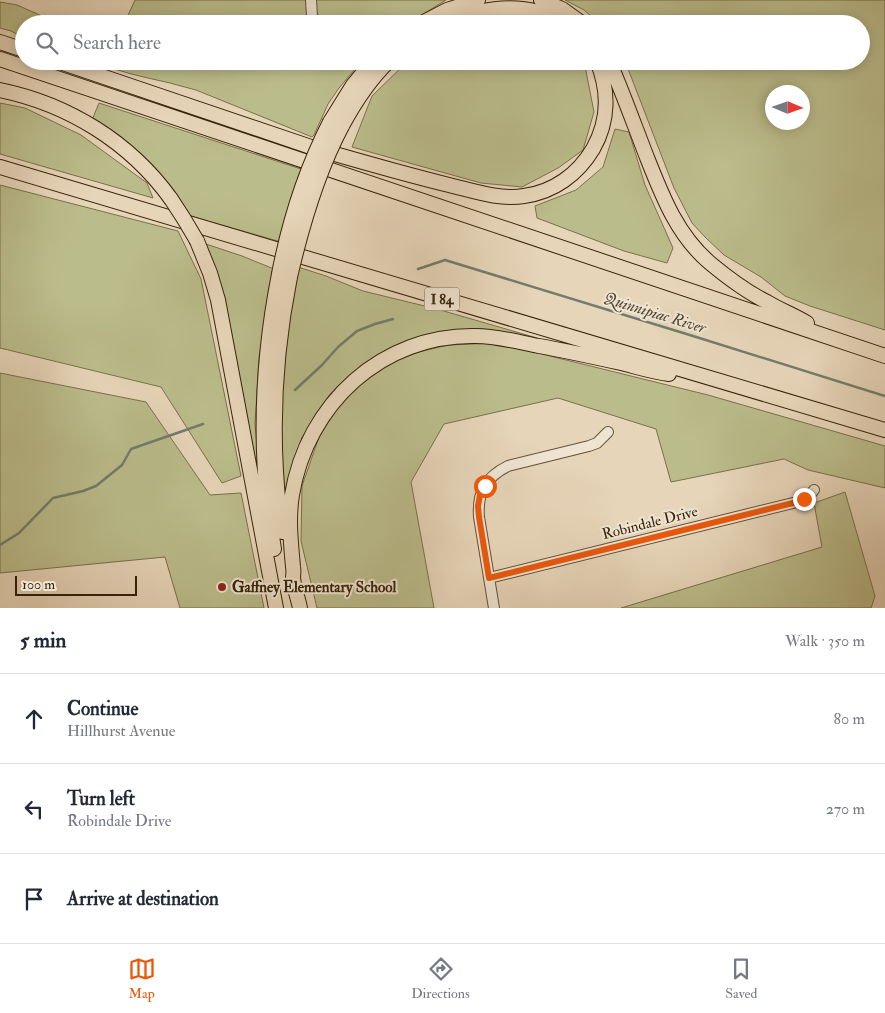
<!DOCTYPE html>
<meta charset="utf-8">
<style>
:root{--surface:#fff;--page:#f2f2f3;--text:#1f2937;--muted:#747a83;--line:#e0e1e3;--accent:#ea580c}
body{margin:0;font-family:"IM FELL Double Pica",serif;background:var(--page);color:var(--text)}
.compass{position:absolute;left:765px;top:85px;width:45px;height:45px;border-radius:50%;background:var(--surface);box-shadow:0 2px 12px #0003;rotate:92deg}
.scale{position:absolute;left:15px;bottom:12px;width:122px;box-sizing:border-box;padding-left:5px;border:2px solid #382309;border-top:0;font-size:14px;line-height:18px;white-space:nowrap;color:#382309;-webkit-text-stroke:4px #efe4d2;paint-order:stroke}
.stop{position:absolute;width:15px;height:15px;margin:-11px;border:4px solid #ea580c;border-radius:50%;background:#fff}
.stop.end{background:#ea580c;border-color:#fff;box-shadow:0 1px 5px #0008}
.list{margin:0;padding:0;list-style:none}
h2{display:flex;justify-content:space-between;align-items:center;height:65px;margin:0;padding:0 20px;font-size:21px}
h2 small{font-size:16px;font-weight:400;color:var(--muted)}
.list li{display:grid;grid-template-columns:32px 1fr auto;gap:15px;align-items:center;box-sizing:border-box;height:90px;padding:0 20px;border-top:1px solid var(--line)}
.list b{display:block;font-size:19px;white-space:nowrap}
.list p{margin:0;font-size:16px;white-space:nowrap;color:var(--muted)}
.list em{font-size:16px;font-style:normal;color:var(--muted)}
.icon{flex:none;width:28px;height:28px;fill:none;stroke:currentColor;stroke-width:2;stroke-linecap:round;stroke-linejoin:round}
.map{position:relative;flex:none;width:885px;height:608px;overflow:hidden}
.search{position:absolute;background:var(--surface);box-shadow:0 2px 12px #0003;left:15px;right:15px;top:15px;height:55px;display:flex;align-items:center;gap:12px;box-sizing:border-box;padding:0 18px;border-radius:28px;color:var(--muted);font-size:19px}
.sheet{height:335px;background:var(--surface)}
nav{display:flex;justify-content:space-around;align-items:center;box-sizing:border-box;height:70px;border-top:1px solid var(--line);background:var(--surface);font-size:14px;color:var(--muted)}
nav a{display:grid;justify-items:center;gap:2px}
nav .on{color:var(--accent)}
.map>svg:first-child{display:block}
</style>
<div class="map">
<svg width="885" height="608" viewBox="0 0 885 608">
<rect width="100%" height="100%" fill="#e7d5b9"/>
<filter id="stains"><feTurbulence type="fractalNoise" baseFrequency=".004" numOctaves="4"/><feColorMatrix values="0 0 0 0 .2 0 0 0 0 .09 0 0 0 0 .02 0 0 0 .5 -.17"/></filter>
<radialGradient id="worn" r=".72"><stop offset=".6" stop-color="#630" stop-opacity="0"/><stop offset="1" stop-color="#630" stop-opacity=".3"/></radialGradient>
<path fill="#bbbc8b" stroke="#7a704a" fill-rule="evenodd" d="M 135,0 L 446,0 L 407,24 L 124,24 Z
M 565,0 L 885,0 L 885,330 L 810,306 L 785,296 L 761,277 L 724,255 L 705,237 L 692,223 L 674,188 L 625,61 L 861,61 L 861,24 L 600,24 L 584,10 ZM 772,92 L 802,92 L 802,122 L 772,122 Z
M 0,2 L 17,5 L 60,24 L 24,24 L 24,38 L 11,31 L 0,28 Z
M 522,14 L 535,24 L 480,24 Z
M 94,61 L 362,61 L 339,88 L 328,104 L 314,135 L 312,137 L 196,90 C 187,88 179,85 170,83 C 144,77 118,72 94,61 Z
M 408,61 L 584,61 L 594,112 L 583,150 L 558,168 L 522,187 L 481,183 L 352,147 L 372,96 Z
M 0,103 L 25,108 L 81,135 L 147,183 L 153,198 L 0,154 Z
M 99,103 L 304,170 L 281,242 L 187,215 L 92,120 Z
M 615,129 L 629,132 L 645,185 L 673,248 L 667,263 L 624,251 L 537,218 L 535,206 L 576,190 L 603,167 Z
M 0,185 L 178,231 L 201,279 L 241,476 L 222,483 L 161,387 L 0,348 Z
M 203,243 L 242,256 L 274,269 L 259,357 L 255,424 L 261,490 Z
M 298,267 L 326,276 L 363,291 L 437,309 L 537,338 L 536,341 L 464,330 L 419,337 L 387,350 L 356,371 L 330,394 L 302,437 L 287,487 L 283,487 L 280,409 L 287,321 Z
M 497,343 L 708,395 L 885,446 L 885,488 L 808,470 L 784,459 L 671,482 L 656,429 L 558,398 L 444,424 L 411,482 L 434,608 L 317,608 L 301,541 L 302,486 L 319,437 L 347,393 L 391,362 L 419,352 L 448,345 Z
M 0,373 L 146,402 L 210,495 L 241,493 L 264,608 L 180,608 L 165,557 L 0,573 Z
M 845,492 L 875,596 L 871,608 L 621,608 L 822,547 L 814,503 Z"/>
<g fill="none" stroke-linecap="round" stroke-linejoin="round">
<path stroke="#717d6c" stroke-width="2.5" d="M 418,269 L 445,260 L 693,336 L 885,396
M 295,390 L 322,365 L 338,347 L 357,331 L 375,324 L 393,319
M 0,545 L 19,533 L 53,498 L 83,491 L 96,486 L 122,465 L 131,449 L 203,424"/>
<g stroke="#645035" stroke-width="12">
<path id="minor" d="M 311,0 L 312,16
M 489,578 L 797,502 L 810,495 L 814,490
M 494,608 L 479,517 C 477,492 486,477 508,466 L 589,446 L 597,443 L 608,432"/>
</g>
<g stroke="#382309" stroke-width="16">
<path id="highway" d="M 541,0 L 562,9 L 583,24
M 420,24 L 447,10 L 478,0
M 445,24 C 485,6 526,0 565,24
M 0,42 L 24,50
M 0,59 L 885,356
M 57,61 L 314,148 C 359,161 404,174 449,185 C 474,191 499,200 524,196 C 554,192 578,174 593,149 C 609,121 609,90 597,61
M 609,61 C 623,93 635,127 648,160 C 663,198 678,236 710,263 C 728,278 747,292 767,302 C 780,310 794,315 807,323
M 0,90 C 68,104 130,142 171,199
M 330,122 L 353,85 L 373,61
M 342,126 C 355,102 369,80 389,61
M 0,167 L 885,430
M 197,241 L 210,273 L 218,300 L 276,608
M 282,532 C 270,447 273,362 290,277
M 274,549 C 258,457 261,365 279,274
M 300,608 C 298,598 294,588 293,578 C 293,575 294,571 293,567 C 291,543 288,520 292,495 C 307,404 382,334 476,336 C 497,336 518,342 539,346 C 567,351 594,357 621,363 C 637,367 653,372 669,374"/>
</g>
<use href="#minor" stroke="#efe4d2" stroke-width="10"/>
<use href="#highway" stroke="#e7d5b9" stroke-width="14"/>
<g stroke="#382309" stroke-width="16" stroke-linecap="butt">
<path id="highway-bridge" d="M 171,199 L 184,219 L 197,241
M 279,274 C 289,222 306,169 330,122
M 290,277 C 302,225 317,173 342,126"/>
</g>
<use href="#highway-bridge" stroke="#e7d5b9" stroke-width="14"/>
</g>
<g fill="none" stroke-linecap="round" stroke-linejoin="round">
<path stroke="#ea580c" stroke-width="6" d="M 485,486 L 480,495 L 478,506 L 479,517 L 489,578 L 797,502 L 804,499"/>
</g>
<circle fill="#8f2418" stroke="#efe4d2" stroke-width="2" cx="222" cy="587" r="5"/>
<g text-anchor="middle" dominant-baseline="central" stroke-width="4" stroke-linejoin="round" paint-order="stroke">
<rect fill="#efe4d2" stroke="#6f5d45" stroke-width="1" x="424.5" y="287.5" width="35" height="23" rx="4"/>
<g font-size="14" font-weight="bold" fill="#382309">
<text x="442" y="299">I 84</text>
</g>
<g font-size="15" fill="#382309" stroke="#efe4d2">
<text transform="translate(650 523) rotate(-14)">Robindale Drive</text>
</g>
<g font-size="15" font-weight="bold" fill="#382309" stroke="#efe4d2" text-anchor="start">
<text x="232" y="587">Gaffney Elementary School</text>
</g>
<g font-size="16" font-style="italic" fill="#504832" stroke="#efe4d2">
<text transform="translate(655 313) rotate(17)">Quinnipiac River</text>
</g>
</g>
<rect width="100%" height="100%" filter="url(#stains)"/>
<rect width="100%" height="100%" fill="url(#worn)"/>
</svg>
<svg class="compass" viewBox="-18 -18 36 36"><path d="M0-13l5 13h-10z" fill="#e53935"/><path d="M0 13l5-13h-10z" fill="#747a83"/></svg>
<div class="scale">100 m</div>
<div class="stop" style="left:485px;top:486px"></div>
<div class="stop end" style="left:804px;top:499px"></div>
<div class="search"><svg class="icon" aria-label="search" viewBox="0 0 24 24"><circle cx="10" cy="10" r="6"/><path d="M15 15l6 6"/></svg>Search here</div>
</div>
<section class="sheet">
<h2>5 min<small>Walk · 350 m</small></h2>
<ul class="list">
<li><svg class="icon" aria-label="ahead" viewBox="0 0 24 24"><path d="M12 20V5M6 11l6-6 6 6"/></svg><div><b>Continue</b><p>Hillhurst Avenue</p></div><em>80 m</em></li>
<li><svg class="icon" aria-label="left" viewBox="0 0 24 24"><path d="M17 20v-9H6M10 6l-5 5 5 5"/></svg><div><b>Turn left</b><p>Robindale Drive</p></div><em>270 m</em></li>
<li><svg class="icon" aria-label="arrive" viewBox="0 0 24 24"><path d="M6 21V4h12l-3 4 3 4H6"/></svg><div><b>Arrive at destination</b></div></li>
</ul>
</section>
<nav>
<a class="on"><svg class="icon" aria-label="map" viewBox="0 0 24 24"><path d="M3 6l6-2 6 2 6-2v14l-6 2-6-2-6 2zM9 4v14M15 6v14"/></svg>Map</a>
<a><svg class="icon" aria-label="directions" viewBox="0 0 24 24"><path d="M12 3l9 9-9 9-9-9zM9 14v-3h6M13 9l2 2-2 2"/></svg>Directions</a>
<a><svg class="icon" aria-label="saved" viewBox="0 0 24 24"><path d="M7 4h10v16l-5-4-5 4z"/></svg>Saved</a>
</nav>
